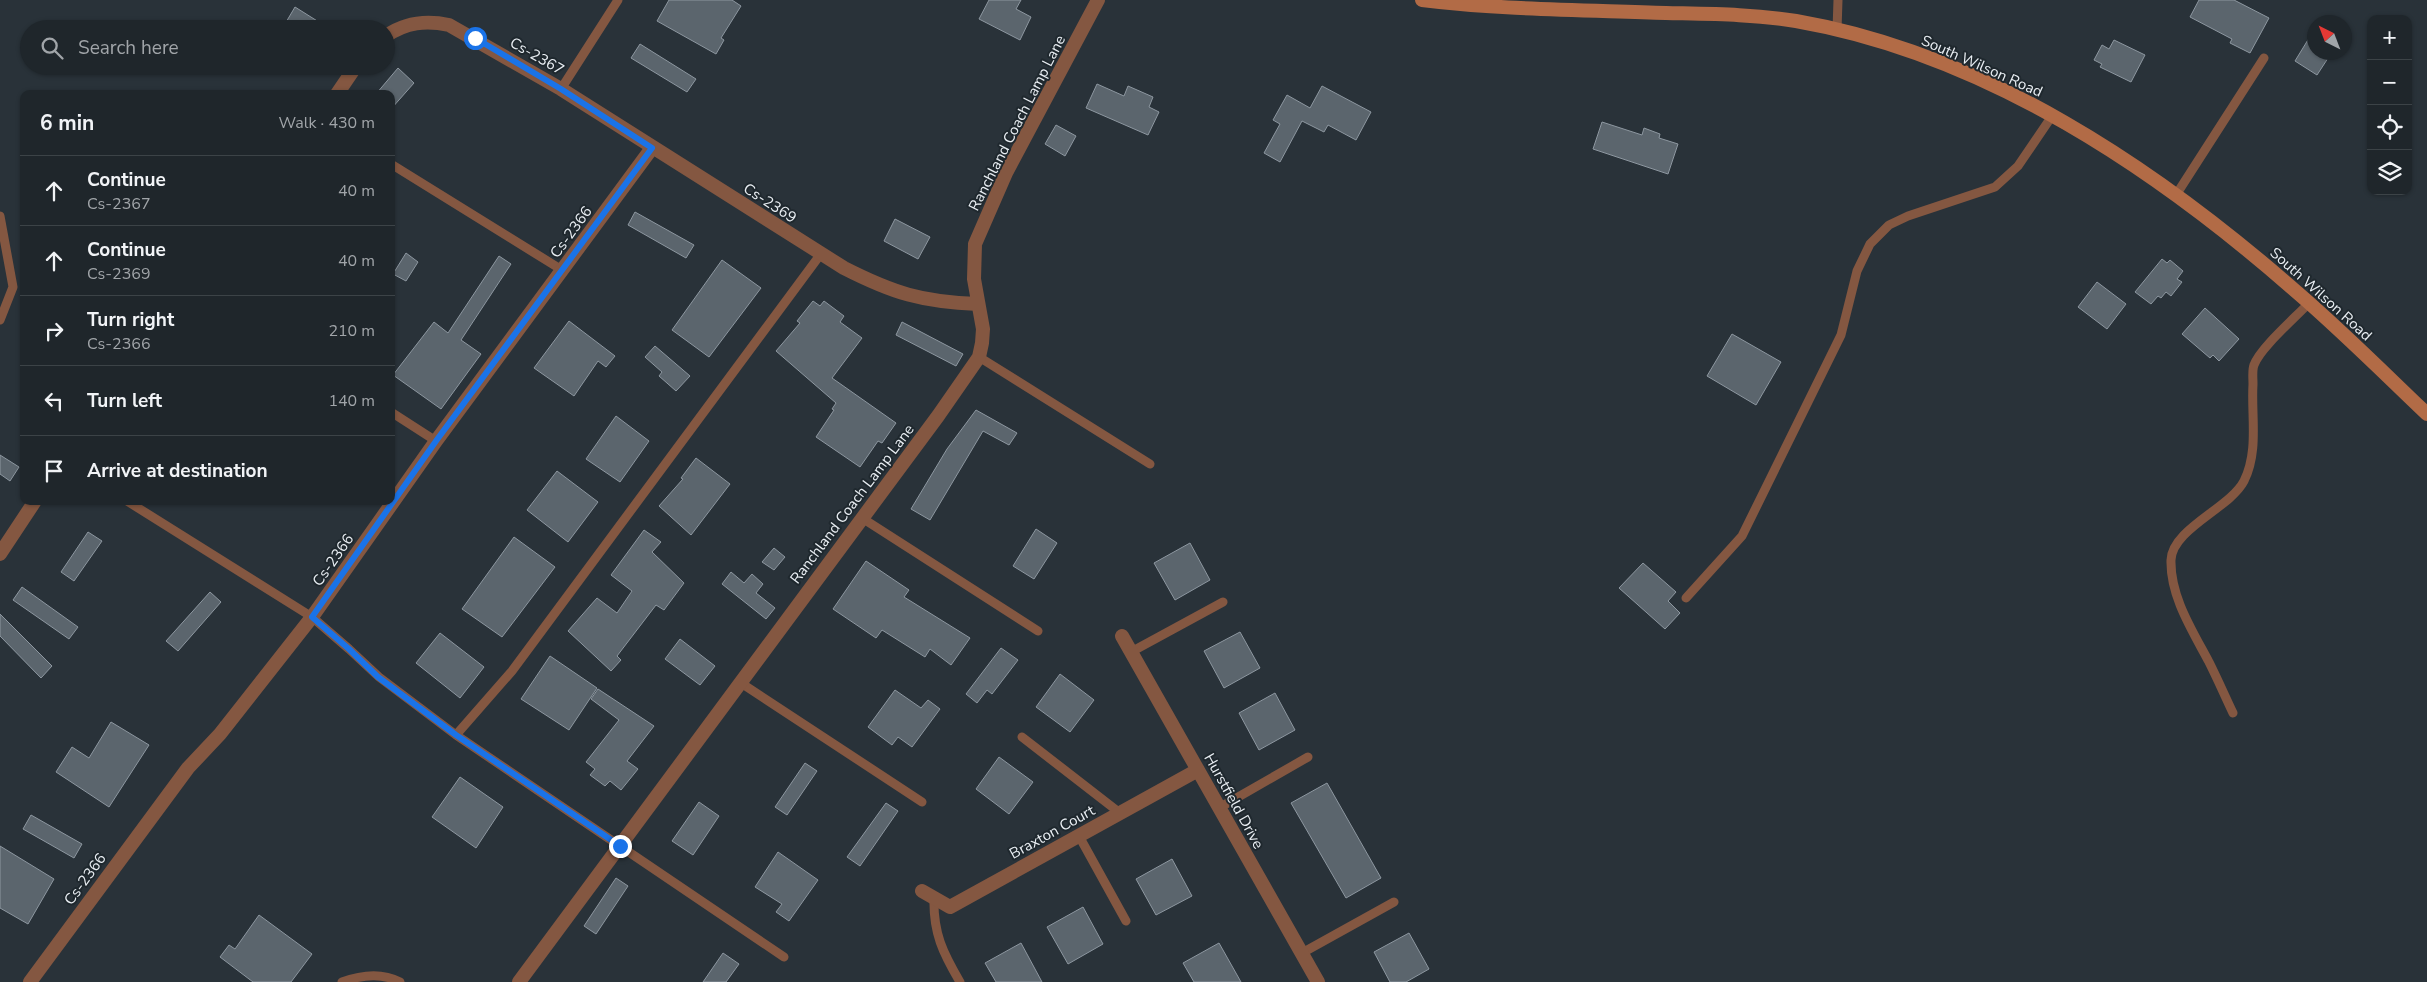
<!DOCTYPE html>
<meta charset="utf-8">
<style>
:root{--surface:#1f262b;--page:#2c3237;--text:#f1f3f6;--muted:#a1a5a9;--line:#3c4347}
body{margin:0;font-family:"Nunito Sans",sans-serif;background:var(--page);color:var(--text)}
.controls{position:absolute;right:15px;top:15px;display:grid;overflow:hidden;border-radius:10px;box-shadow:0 1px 4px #0004}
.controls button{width:45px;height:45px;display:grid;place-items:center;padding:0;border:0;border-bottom:1px solid var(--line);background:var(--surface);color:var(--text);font:25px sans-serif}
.compass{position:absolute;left:2307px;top:15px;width:45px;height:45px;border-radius:50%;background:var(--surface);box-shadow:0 1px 4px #0004;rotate:318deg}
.stop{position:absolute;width:15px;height:15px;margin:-11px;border:4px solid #1a73e8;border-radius:50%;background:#fff}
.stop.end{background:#1a73e8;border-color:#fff;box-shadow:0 1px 5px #0008}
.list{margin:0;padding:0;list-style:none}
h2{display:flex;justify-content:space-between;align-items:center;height:65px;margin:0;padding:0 20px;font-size:21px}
h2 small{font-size:16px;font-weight:400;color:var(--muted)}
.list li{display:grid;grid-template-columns:32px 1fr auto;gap:15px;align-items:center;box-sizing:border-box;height:70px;padding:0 20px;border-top:1px solid var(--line)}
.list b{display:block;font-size:19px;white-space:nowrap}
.list p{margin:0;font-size:16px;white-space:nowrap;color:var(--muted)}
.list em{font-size:16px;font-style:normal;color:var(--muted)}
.icon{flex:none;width:28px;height:28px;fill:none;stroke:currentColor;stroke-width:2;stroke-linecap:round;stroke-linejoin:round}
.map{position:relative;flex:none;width:2427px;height:982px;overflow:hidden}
.search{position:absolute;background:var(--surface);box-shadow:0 1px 4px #0004;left:20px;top:20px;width:375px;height:55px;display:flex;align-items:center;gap:12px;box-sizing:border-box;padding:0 18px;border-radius:28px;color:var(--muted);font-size:19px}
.panel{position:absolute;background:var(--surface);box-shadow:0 1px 4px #0004;left:20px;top:90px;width:375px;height:415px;border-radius:10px}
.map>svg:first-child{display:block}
</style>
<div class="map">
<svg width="2427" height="982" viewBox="0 0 2427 982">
<rect width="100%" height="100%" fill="#293239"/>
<path fill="#5b656d" stroke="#8d97a0" d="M 669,0 L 732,0 L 741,6 L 721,38 L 724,40 L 716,54 L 657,21 Z
M 989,0 L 1021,0 L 1016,9 L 1031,17 L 1020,40 L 979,19 Z
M 2199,0 L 2234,0 L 2269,18 L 2250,53 L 2230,43 L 2232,39 L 2190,17 Z
M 295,7 L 330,29 L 282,29 Z
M 2314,30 L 2314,52 L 2332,52 L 2317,75 L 2295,61 Z
M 2114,40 L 2145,55 L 2131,82 L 2100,67 L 2102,64 L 2094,60 L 2102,45 L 2109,49 Z
M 640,44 L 696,79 L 687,92 L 631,58 Z
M 398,68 L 414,83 L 391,109 L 391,94 L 376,94 Z
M 1097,84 L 1124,96 L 1128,86 L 1153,97 L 1149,107 L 1159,112 L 1148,135 L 1086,108 Z
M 1322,86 L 1371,112 L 1356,140 L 1328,125 L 1324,132 L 1302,121 L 1280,162 L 1264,153 L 1280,124 L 1273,120 L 1287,95 L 1310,108 Z
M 1602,122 L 1642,135 L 1644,128 L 1660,134 L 1659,138 L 1678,144 L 1668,174 L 1593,149 Z
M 1056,125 L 1076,136 L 1065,156 L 1045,144 Z
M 635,212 L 694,245 L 686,258 L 628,225 Z
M 895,219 L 930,237 L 918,259 L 884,241 Z
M 406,253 L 418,262 L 406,281 L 393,274 Z
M 499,256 L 511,264 L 461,340 L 481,354 L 441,409 L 393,375 L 434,322 L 448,333 Z
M 2162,259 L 2167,263 L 2170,260 L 2183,271 L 2177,279 L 2182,282 L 2171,296 L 2166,292 L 2161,298 L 2158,296 L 2151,304 L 2135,292 Z
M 722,260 L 761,288 L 709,357 L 672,330 Z
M 2097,282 L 2126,304 L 2107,329 L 2078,307 Z
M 813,301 L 820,306 L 824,301 L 844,316 L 840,322 L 862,338 L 832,378 L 896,423 L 882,443 L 878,441 L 860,467 L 816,437 L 834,410 L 832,409 L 836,403 L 776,351 L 800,323 L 797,321 Z
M 2205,308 L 2239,339 L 2219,361 L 2213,355 L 2210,358 L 2182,334 Z
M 569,321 L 615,356 L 606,367 L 598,361 L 574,396 L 534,368 Z
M 902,322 L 963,354 L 956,366 L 896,335 Z
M 1732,334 L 1781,362 L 1756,405 L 1707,376 Z
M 655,346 L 690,376 L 676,391 L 659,376 L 662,372 L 645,357 Z
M 976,410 L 1017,433 L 1009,445 L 983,431 L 930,520 L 911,509 L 947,449 Z
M 616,416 L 649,441 L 620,482 L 586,459 Z
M 0,455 L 19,467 L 10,481 L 0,474 Z
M 696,458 L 730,484 L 691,535 L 659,506 L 683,479 L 681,478 Z
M 557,471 L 598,502 L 568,542 L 527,510 Z
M 1036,529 L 1057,543 L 1034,579 L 1013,566 Z
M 644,530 L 661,542 L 652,552 L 684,583 L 664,610 L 656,605 L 617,656 L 621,660 L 611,671 L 568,631 L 597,598 L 617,613 L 632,591 L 611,575 Z
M 88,532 L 102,541 L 74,581 L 61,572 Z
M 514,537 L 555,567 L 502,637 L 462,609 Z
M 1190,543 L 1210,580 L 1175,600 L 1154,563 Z
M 774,548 L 785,557 L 774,570 L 762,562 Z
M 866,561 L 909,590 L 904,597 L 970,638 L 951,665 L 930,649 L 925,657 L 882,630 L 876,638 L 833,609 Z
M 1643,563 L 1676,592 L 1668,601 L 1680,613 L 1665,629 L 1619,588 Z
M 731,572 L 744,583 L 752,574 L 763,584 L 756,593 L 775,608 L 766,619 L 722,584 Z
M 22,587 L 78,627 L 69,639 L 13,600 Z
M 210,592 L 221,602 L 178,651 L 166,641 Z
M 0,614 L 52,666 L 41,678 L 0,636 Z
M 1240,632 L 1260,668 L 1224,688 L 1204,651 Z
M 440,633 L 484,667 L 460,698 L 416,663 Z
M 680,639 L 715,666 L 700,685 L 665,659 Z
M 1001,648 L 1018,660 L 992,694 L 987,690 L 977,703 L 966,694 Z
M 550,656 L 597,688 L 569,730 L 521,699 Z
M 1060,674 L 1094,700 L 1070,732 L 1036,707 Z
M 598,689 L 654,726 L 627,761 L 638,769 L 621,790 L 610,781 L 605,786 L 590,775 L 595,769 L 586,762 L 619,720 L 591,699 Z
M 895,690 L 921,708 L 928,700 L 940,709 L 912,747 L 898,737 L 892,745 L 868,727 Z
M 1275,693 L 1295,730 L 1259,750 L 1239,713 Z
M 111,722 L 149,745 L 109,807 L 56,772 L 72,747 L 89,758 Z
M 999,757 L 1033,782 L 1009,814 L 976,789 Z
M 805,763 L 817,771 L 787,815 L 775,807 Z
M 460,777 L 503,807 L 476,848 L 432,817 Z
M 1327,783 L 1381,878 L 1346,898 L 1291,803 Z
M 699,802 L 719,816 L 693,855 L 672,841 Z
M 886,803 L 898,811 L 860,866 L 847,857 Z
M 31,815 L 82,844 L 74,858 L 23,829 Z
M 0,846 L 54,879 L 28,924 L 0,908 Z
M 778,852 L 818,880 L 789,921 L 776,912 L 782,904 L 755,887 Z
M 1172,859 L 1192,896 L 1156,915 L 1136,879 Z
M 616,878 L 628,886 L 596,934 L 584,926 Z
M 1083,907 L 1103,944 L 1068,964 L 1047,927 Z
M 259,915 L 312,954 L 291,982 L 253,982 L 220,957 L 229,945 L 235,949 Z
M 1409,933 L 1429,969 L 1406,982 L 1390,982 L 1374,952 Z
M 1021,943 L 1042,982 L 996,982 L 985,963 Z
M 1219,943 L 1241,982 L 1194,982 L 1183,963 Z
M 723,953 L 739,964 L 726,982 L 703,982 Z"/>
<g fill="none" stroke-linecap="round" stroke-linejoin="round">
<path stroke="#845741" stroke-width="9" d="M 1837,30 L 1838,0
M 561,89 L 618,0
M 391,164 L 562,270
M 2176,195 L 2264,58
M 0,216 L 13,287 L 0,320
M 979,357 L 1150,464
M 391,412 L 436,441
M 127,501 L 312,617 L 349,649 L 379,677 L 456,735 L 784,957
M 862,518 L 1038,631
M 1686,598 L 1742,536 L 1841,335 L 1857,271 L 1870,244 L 1889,225 L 1908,216 L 1995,187 L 2018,166 L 2052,116
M 1131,652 L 1223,602
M 741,683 L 922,802
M 2233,713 C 2225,696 2217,678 2209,662 C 2192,630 2170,596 2171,560 C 2172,529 2230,508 2244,481 C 2259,451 2251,416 2253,384 C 2253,378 2252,370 2254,365 C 2260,348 2296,317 2309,303
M 456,735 L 512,671 L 820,255
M 1022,737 L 1120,813
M 1219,808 L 1308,757
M 1079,836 L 1126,921
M 934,898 C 933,933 943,953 960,982
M 1302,953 L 1394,902
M 342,982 C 361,975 381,972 400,982"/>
<path stroke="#845741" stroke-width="14" d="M 386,36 C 406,22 426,20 449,25 L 561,89 L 844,268 C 893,293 922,302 978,304
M 337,94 L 356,66
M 0,554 L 35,501
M 1122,636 L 1318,982
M 922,891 L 950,907 L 1198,770
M 30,982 L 188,768 L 220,734 L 312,617 L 436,441 L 652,148
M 519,982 L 938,416 L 979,357 L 982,343 L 983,329 L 974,279 L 975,244 L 1006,173 L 1098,0"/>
<path stroke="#b26b46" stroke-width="14" d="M 1422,0 C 1503,10 1585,10 1666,13 C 1709,14 1753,14 1796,21 C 1986,54 2157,169 2299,294 C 2343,332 2385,374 2427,414"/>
</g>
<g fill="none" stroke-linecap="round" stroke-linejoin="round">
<path stroke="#1a73e8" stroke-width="6" d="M 475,38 L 561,89 L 652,148 L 436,441 L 312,617 L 349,649 L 378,677 L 456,735 L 620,846"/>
</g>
<g text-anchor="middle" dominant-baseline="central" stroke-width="4" stroke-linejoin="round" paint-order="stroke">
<g font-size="15" fill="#eaeff4" stroke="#1f282e">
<text transform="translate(537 56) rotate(30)">Cs-2367</text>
<text transform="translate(1982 66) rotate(24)">South Wilson Road</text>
<text transform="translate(1017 123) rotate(-63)">Ranchland Coach Lamp Lane</text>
<text transform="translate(770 203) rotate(33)">Cs-2369</text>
<text transform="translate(571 232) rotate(-54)">Cs-2366</text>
<text transform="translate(2321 294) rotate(42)">South Wilson Road</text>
<text transform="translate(852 504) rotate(-53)">Ranchland Coach Lamp Lane</text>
<text transform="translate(333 560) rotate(-55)">Cs-2366</text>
<text transform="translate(1234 801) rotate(61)">Hurstfield Drive</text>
<text transform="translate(1052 832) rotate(-29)">Braxton Court</text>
<text transform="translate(85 879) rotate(-54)">Cs-2366</text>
</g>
</g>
</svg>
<div class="controls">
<button>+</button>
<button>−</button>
<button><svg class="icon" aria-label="locate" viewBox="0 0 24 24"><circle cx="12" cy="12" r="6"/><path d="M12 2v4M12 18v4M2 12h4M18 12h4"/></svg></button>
<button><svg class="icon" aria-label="layers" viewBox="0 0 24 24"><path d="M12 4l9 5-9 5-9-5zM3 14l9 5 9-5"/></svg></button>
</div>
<svg class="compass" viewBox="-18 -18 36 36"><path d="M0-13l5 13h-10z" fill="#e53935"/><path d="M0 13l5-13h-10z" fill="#a1a5a9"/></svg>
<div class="stop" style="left:475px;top:38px"></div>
<div class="stop end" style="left:620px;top:846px"></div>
<div class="search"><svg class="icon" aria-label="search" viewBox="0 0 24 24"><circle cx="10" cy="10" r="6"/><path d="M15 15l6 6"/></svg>Search here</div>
<section class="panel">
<h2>6 min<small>Walk · 430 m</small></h2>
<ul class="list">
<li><svg class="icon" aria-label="ahead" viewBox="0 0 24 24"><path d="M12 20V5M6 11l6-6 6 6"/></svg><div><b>Continue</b><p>Cs-2367</p></div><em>40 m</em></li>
<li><svg class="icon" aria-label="ahead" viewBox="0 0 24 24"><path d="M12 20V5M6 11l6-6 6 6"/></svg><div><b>Continue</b><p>Cs-2369</p></div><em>40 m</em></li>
<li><svg class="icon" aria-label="right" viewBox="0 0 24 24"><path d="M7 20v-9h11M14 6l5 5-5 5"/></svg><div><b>Turn right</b><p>Cs-2366</p></div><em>210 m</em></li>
<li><svg class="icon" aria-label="left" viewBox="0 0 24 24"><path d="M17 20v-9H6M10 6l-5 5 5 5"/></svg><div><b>Turn left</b></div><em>140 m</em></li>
<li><svg class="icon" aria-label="arrive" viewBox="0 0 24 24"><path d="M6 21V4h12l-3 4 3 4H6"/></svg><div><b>Arrive at destination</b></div></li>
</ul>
</section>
</div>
